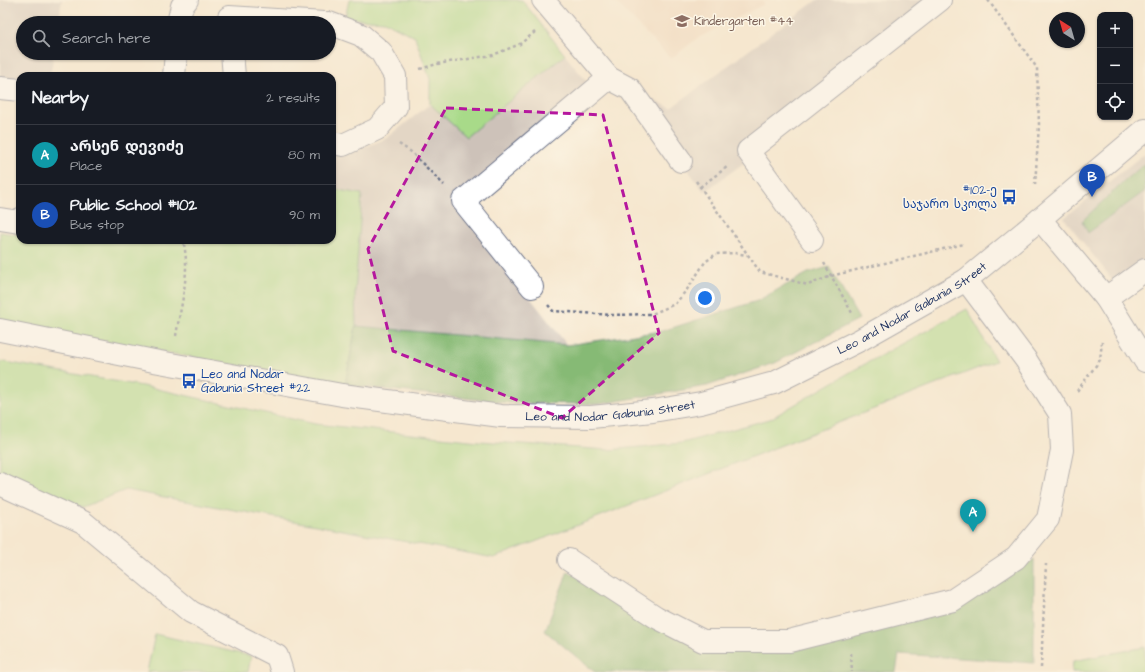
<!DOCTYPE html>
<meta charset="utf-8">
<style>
:root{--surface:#171b24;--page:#242831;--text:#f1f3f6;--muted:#9ea1a6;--line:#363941;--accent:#d690ce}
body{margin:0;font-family:"Architects Daughter","Noto Sans Georgian",sans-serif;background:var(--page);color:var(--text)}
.controls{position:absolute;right:12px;top:12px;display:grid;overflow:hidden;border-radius:8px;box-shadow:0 1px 3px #0004}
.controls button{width:36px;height:36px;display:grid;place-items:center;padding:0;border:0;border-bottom:1px solid var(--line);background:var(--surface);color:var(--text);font:20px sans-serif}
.compass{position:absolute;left:1049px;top:12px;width:36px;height:36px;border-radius:50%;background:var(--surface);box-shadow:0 1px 3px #0004;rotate:323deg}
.you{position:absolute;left:705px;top:298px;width:14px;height:14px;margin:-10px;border:3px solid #fff;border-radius:50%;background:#1a73e8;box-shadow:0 0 0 6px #1a73e833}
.badge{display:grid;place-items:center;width:26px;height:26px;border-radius:50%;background:var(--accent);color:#fff;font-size:13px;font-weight:700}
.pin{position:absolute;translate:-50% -33px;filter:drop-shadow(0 1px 2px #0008)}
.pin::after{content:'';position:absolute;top:21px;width:14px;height:12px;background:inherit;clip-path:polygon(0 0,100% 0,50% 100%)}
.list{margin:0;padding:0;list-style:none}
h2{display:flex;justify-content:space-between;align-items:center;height:52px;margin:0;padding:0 16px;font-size:17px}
h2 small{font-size:13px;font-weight:400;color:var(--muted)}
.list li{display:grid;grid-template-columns:26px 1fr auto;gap:12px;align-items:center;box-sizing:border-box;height:60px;padding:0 16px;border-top:1px solid var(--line)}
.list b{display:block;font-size:15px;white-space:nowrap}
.list p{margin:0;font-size:13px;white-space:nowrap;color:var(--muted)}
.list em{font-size:13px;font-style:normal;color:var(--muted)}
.icon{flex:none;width:22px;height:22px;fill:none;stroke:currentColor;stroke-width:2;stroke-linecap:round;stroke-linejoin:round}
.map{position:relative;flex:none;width:1145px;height:672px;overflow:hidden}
.search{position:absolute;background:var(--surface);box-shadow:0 1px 3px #0004;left:16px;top:16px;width:320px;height:44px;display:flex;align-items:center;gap:10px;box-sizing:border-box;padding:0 14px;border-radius:22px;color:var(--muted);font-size:15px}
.panel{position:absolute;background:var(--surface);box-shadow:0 1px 3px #0004;left:16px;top:72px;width:320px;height:172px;border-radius:12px}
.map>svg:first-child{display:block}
</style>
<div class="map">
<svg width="1145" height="672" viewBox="0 0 1145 672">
<rect width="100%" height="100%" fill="#fcf5e5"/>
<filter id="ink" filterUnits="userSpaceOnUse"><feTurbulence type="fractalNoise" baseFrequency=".025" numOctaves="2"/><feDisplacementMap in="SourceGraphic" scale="8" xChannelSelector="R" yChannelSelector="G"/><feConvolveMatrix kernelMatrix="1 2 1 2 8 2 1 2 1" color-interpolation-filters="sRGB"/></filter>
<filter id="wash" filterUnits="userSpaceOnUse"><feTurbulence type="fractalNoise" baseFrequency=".012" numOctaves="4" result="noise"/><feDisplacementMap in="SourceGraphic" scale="16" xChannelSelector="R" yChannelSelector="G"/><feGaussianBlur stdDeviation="0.9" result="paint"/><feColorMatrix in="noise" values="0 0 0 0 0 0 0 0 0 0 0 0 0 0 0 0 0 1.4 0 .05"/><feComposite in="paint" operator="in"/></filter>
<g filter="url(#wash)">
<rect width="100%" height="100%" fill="#f6e7cf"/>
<path fill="#efd6bb" d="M 614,0 L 762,0 L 764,4 L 696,39 L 671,59 Z"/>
<path fill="#cdc2b9" d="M 0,0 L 62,0 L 58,23 L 23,23 L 23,53 L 54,53 L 50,76 L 20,76 L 20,89 L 0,85 Z
M 817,0 L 949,0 L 752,157 L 704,192 L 630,89 L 671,108 Z
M 565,55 L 591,87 L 454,200 L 567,345 L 356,326 L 355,294 L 362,194 L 332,189 L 332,150 L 352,153 L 387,138 L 430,104 L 466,137 Z
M 1145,153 L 1145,281 L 1125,296 L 1064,218 Z"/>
<path fill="#a8da89" stroke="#628474" d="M 349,0 L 522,0 L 565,55 L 466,137 L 430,104 L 430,79 L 415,37 L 384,21 L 345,18 Z
M 332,189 L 362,194 L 355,294 L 356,326 L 345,385 L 158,351 L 0,323 L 0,232 L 20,235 L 20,240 L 332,240 Z
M 967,309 L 996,361 L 494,558 L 126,490 L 83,507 L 0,488 L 0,361 L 148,387 L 315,424 L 479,441 L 608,450 L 682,443 L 770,419 L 854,370 Z
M 155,634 L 251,656 L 248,672 L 147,672 Z
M 1145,647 L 1145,672 L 1072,672 L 1073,661 Z"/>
<path fill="#86ba75" stroke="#50746a" d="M 1145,164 L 1145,191 L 1088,233 L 1082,221 L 1127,178 Z
M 829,267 L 859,319 L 775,363 L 707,386 L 599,404 L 510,403 L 345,385 L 356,326 L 567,345 L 662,331 L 757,301 L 808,273 Z
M 1034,559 L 1034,663 L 899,654 L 896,672 L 595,672 L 545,631 L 568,571 L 699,646 L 779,654 L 956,609 L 1012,575 Z"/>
</g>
<g filter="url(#ink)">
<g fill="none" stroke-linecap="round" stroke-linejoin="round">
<g stroke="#686f86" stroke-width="24">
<g id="minor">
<path d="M 543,0 L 609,78 L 630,89 L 681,161"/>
<path d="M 229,17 L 324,23"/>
<path d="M 178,23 L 182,6 L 187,0"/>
<path d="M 329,23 L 361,35 L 381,52 L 395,76 L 396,107 L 377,129 L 343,145 L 332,143"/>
<path d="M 232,53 L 234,76"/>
<path d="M 174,76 L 176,53"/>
<path d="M 0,88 L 20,90"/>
<path d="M 0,219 L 19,222 L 20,219"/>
<path d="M 1040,219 L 1106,298 L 1145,361"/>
<path d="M 812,240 L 748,151 L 940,0"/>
<path d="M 532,287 L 463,201 L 609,78"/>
<path d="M 1106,298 L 1145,270"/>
<path id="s1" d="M 0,330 L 154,361 L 342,395 L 501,416 L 591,417 L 653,411 L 701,403 L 774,383 L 860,340 L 966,280 L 1040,219 L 1145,130"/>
<path d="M 0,484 L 83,522 L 191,612 L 277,656 L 282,672"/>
<path d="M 569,560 L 656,617 L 703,641 L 789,641 L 953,600 L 1016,558 L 1048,519 L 1062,450 L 1060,414 L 1026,360 L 966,280"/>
</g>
</g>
<path stroke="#686f86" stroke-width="2.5" stroke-dasharray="3 3" stroke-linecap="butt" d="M 988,0 L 1037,68 L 1039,125 L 1035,185
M 420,69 L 437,64 L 493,55 L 520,44 L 535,32
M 399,144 L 410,151 L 444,185
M 696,181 L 760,272 L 808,285 L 831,276 L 964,244
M 700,187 L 727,167
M 824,263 L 852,313
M 548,305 L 553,311 L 612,315 L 652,314 L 675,304 L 689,287 L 705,262 L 716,254 L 734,253 L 747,255
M 176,336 C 181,304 191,271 183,240
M 1077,391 L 1100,360 L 1102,342
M 851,653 L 852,672
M 1041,668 L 1046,564"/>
<use href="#minor" stroke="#fff" stroke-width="22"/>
</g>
</g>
<path d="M0 0H1145V672H0ZM 446,108 L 603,115 L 659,333 L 562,418 L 393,351 L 368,249 Z" fill="#f6e7cf" fill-opacity=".55" fill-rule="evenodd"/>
<path fill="none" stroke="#b5179e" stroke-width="3" stroke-dasharray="8 5" stroke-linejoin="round" d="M 446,108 L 603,115 L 659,333 L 562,418 L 393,351 L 368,249 Z"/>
<defs>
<g id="school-bare" transform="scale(1.2)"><path d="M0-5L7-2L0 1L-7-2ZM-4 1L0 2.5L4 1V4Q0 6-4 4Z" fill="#8d6e63" stroke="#fcf5e5" stroke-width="2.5" paint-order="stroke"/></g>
<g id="bus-bare" transform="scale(1.2)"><path d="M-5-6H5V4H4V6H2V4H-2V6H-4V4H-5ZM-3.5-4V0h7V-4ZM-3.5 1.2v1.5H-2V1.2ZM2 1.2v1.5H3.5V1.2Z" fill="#1a4fb4" stroke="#fcf5e5" stroke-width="2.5" paint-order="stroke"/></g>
</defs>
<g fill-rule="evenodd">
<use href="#school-bare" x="682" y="21"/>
<use href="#bus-bare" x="1009" y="197"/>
<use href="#bus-bare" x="189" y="381"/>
</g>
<g text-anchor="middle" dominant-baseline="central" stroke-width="3" stroke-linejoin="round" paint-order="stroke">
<g font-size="12" fill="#785e54" stroke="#fcf5e5" text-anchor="start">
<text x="694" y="21">Kindergarten #44</text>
</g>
<g font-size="12" fill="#164399" stroke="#fcf5e5" text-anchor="end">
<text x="997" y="190">#102-ე<tspan x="997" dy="14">საჯარო სკოლა</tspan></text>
<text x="201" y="374" text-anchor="start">Leo and Nodar<tspan x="201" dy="14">Gabunia Street #22</tspan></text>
</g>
<g font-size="12" fill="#1b2f5e" stroke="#fcf5e5">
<text stroke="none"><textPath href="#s1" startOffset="942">Leo and Nodar Gabunia Street</textPath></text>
<text stroke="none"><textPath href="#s1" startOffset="618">Leo and Nodar Gabunia Street</textPath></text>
</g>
</g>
</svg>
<div class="controls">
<button>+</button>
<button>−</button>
<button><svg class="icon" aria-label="locate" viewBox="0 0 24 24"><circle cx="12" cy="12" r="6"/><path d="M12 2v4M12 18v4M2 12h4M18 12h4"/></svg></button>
</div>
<svg class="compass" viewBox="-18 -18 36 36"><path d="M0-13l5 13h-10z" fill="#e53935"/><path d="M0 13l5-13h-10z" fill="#9ea1a6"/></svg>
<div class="you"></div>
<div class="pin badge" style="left:973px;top:532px;background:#0f9aa8">A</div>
<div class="pin badge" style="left:1092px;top:197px;background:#1a4fb4">B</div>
<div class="search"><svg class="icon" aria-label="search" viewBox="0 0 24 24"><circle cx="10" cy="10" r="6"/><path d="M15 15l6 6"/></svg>Search here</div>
<section class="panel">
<h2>Nearby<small>2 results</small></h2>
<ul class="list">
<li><span class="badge" style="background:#0f9aa8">A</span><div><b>არსენ დევიძე</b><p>Place</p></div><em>80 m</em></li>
<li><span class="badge" style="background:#1a4fb4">B</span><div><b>Public School #102</b><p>Bus stop</p></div><em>90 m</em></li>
</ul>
</section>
</div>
